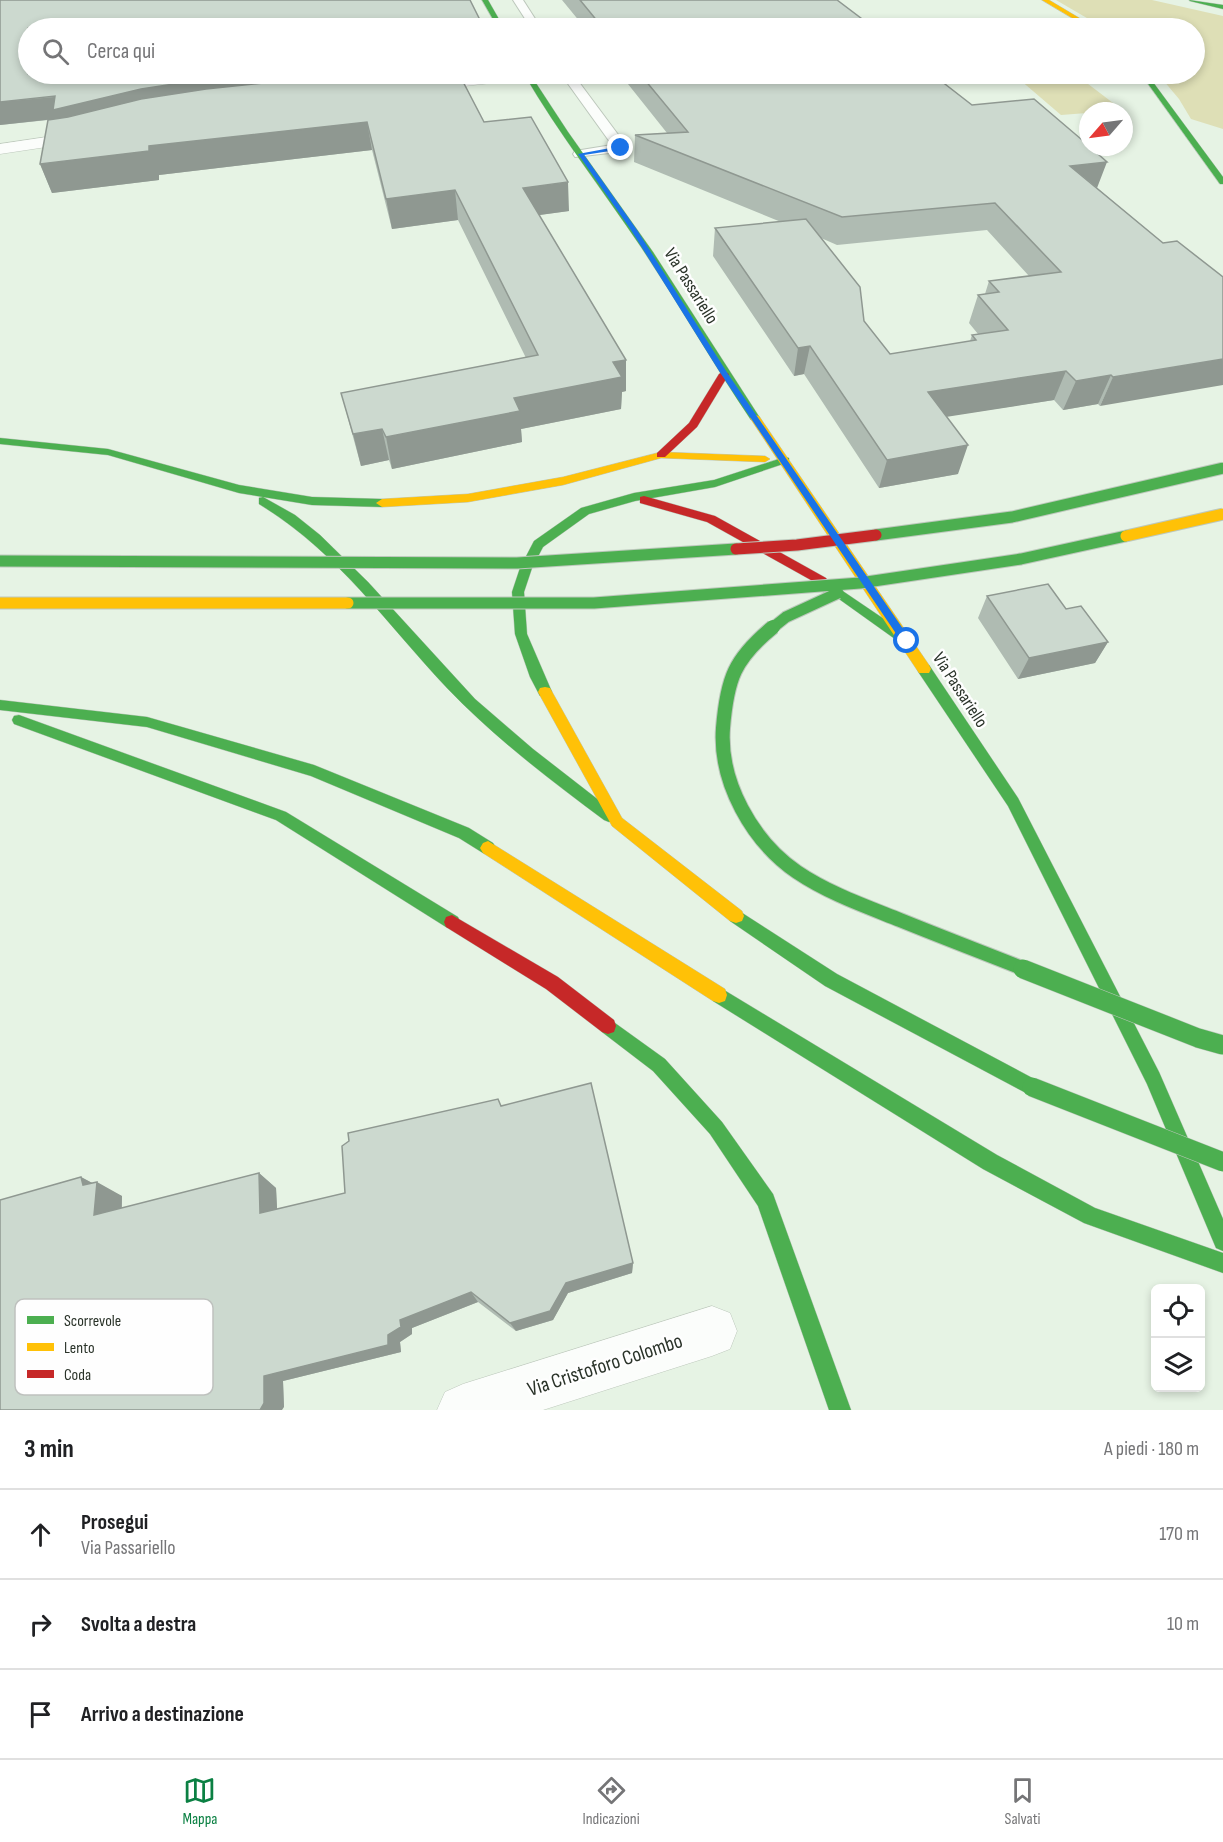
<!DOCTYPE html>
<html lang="it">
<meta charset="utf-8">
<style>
:root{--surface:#fff;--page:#f2f2f2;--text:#202124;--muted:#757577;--line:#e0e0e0;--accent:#0b8043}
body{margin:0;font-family:"Sofia Sans Condensed",sans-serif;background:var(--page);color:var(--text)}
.controls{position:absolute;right:18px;bottom:18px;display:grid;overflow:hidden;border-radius:9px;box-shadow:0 3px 9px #0003}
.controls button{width:54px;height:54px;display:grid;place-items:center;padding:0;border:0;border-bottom:2px solid var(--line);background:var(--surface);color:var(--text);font:30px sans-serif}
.compass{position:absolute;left:1079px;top:102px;width:54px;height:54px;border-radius:50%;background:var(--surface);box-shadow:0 3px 9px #0003;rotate:242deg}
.stop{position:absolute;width:18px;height:18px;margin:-14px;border:4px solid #1a73e8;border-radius:50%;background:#fff}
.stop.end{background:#1a73e8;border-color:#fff;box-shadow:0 2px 6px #0008}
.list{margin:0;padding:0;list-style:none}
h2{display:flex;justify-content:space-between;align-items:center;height:78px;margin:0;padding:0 24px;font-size:26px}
h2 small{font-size:20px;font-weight:400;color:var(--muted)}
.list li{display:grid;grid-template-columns:39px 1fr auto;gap:18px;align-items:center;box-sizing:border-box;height:90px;padding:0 24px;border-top:2px solid var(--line)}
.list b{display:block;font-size:22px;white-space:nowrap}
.list p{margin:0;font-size:20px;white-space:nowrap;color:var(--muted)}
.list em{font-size:20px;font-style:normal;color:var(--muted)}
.icon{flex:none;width:33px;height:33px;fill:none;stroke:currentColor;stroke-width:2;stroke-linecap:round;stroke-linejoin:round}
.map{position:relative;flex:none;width:1223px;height:1410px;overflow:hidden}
.search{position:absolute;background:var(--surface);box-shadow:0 3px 9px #0003;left:18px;right:18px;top:18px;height:66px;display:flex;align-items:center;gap:15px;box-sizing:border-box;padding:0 21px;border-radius:33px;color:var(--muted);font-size:22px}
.sheet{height:348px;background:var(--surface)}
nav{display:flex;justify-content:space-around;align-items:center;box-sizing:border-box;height:84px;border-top:2px solid var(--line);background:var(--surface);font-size:16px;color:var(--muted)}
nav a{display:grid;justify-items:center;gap:3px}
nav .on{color:var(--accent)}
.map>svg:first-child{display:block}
</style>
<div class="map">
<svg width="1223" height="1410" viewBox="0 0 1223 1410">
<rect width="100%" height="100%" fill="#e6f3e4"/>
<path fill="#dedfb6" d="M 1056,0 L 1152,0 L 1223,16 L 1223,129 L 1191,119 L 1179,99 L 1158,74 L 1194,74 L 1194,28 L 1104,28 Z
M 1013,74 L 1075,74 L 1117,106 L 1113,111 L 1061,115 Z"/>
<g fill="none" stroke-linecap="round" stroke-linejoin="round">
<g stroke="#bdc8bc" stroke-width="2">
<path id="lane" d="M 513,0 L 523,0 L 541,28 L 531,28 Z
M 561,74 L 573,74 L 628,148 L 626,151 L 575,157 L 573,154 L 575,151 L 612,145 Z"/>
</g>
<g stroke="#bdc8bc" stroke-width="1">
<path id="street" d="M 487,74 L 535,74 L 527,79 L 419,91 L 411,86 L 419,81 Z
M 87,131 L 93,132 L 96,136 L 93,140 L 0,154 L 0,144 Z
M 712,1306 L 730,1313 L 737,1331 L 730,1349 L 712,1356 L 543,1410 L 437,1410 L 445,1392 L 463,1384 Z"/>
</g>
<g stroke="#bdc8bc" stroke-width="1">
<path id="fast" d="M 482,0 L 488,0 L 504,28 L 498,28 Z
M 1189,0 L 1223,5 L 1223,9 L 1190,1 Z
M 524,74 L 530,74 L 568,132 L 653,252 L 760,418 L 759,420 L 751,420 C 713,364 679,304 641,247 C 602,189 559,134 524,74 Z
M 1141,74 L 1147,74 L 1223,177 L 1223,184 L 1220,184 Z
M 0,438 L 108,449 L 239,485 L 312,497 L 382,499 L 388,503 L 382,507 L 312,505 L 239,493 L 108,455 L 0,444 Z
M 785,457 L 789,458 L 789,462 L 715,487 L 635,501 L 589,514 L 543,547 L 532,568 L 524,592 L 527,634 L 552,692 L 550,696 L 540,696 L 530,677 L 515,634 L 512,592 L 520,568 L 534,541 L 581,508 L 634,493 L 714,480 Z
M 263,497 L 295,515 L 320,535 L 368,582 L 475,699 L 533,749 L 614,812 L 616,816 L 614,820 L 609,822 L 604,820 C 549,779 495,738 447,688 C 384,621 339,553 259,504 L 259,498 Z
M 822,577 L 912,638 L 913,641 L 912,644 L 902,644 L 818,584 L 816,581 L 818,578 Z
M 924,664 L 929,665 L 1018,798 L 1159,1072 L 1223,1219 L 1223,1251 L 1216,1248 L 1147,1084 L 1008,806 L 919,673 L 917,669 L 919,665 Z
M 0,700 L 147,717 L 314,765 L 469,828 L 493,843 L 496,848 L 493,853 L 488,855 L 483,853 L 459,838 L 311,776 L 147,727 L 0,710 Z
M 19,715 L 286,812 L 458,917 L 460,922 L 458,927 L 452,929 L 446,927 L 276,820 L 14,724 L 12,720 L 14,716 Z
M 736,909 L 837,974 L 1038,1081 L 1041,1087 L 1038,1093 L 1032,1096 L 1026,1093 L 825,986 L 730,921 L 728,916 L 730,911 Z
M 719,987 L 997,1155 L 1095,1208 L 1223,1253 L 1223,1273 L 1084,1223 L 983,1169 L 713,1001 L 711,995 L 713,989 Z
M 608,1018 L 665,1059 L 722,1122 L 773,1194 L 851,1410 L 829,1410 L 758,1206 L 710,1134 L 653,1071 L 602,1032 L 600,1026 L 602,1020 Z"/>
</g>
<g stroke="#bdc8bc" stroke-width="1">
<path id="slow" d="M 1042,0 L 1049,0 L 1096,28 L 1089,28 Z
M 755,415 L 759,416 L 929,665 L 931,669 L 929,673 L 919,673 L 750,418 Z
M 661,452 L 765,456 L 770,459 L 765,462 L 661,458 L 563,485 L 468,502 L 382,507 L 376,503 L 382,499 L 468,494 L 563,477 Z
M 545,687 L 550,688 L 622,818 L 742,911 L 744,916 L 742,921 L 736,923 L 730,921 L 612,826 L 538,692 L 540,688 Z
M 488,841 L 725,989 L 727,995 L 725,1001 L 719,1003 L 713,1001 L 483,853 L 480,848 L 483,843 Z"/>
</g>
<g stroke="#bdc8bc" stroke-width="1">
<path id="jam" d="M 724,371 L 729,374 L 697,427 L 665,457 L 657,457 L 657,453 L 689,423 L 719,374 Z
M 644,496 L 715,516 L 826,578 L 828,581 L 822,585 L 818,584 L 707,522 L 640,503 L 640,497 Z
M 452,915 L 558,977 L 614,1020 L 616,1026 L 614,1032 L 608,1034 L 602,1032 L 546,989 L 446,927 L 444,922 L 446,917 Z"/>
</g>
<use href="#lane" fill="#fbfdfb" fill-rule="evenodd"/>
<use href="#street" fill="#fbfdfb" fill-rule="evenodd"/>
<use href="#fast" fill="#4caf50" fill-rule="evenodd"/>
<use href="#slow" fill="#ffc107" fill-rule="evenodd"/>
<use href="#jam" fill="#c62828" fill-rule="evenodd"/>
<g stroke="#bdc8bc" stroke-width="13" stroke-linecap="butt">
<path id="fast-bridge-far2" d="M 876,535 L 1012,517 L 1223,468
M 0,561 L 517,563 L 736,549
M 348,603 L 594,603 L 860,583 L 1021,559 L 1126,536
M 771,629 L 786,617 L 838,593"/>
</g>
<g stroke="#bdc8bc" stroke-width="16" stroke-linecap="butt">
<path id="fast-bridge-far1" d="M 773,627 C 734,659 727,679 723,728 C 719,782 752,841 797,872 C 828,893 865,906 900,920 C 942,937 984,953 1027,970"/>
</g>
<g stroke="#bdc8bc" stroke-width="20" stroke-linecap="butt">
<path id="fast-bridge" d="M 1023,969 L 1198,1038 L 1223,1045
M 1032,1087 L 1223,1162"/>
</g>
<g stroke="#bdc8bc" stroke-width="13" stroke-linecap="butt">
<path id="slow-bridge" d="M 1126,536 L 1223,514
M 0,603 L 348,603"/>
</g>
<g stroke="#bdc8bc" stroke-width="13" stroke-linecap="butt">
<path id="jam-bridge" d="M 736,549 L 797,545 L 876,535"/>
</g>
<use href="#fast-bridge-far2" stroke="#4caf50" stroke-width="11"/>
<use href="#fast-bridge-far1" stroke="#4caf50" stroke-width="14"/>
<use href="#fast-bridge" stroke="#4caf50" stroke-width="19"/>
<use href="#slow-bridge" stroke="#ffc107" stroke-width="11"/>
<use href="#jam-bridge" stroke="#c62828" stroke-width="11"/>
</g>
<path fill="#afbbb2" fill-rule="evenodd" d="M 0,0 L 459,74 L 484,122 L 569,211 L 539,215 L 626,391 L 622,392 L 621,409 L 521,429 L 522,442 L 392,469 L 389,460 L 361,466 L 341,393 L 526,358 L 458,220 L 392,229 L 372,150 L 159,175 L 159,180 L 52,193 L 40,164 L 48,120 L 0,125 Z
M 562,0 L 837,0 L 874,28 L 585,28 Z
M 620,74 L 932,74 L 972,105 L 1097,188 L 1163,243 L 1177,241 L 1100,406 L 1098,404 L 1063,410 L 1054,400 L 947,416 L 958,474 L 879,488 L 804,374 L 794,376 L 713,256 L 715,228 L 781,222 L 634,162 L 635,135 L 667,133 ZM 987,230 L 1029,276 L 989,281 L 985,294 L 978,295 L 969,323 L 978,334 L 972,335 L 970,341 L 890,354 L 864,321 L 821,238 L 837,245 Z
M 987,596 L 1066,609 L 1108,642 L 1095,663 L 1018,679 L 978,618 Z
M 501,1106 L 633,1263 L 632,1273 L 568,1293 L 553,1320 L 516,1331 L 478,1302 L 412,1328 L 412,1334 L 400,1342 L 401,1352 L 283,1381 L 284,1407 L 81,1177 L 92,1183 L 122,1196 L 122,1208 L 259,1173 L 276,1188 L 277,1209 L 345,1193 Z"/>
<path fill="#8f9891" d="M 261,74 L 461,74 L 0,125 L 0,102 L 141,89 L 207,79 Z
M 367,122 L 372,150 L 159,175 L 159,180 L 52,193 L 40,164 L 149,146 Z
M 1107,162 L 1097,188 L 1070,166 Z
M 568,182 L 569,211 L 525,217 L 523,188 Z
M 455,190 L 458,220 L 392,229 L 386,199 Z
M 810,346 L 804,374 L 794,376 L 798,348 Z
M 1223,359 L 1223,385 L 1100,406 L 1113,377 Z
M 626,360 L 626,391 L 622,392 L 621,409 L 521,429 L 522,442 L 392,469 L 386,437 L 514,398 L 613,362 Z
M 1066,371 L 1054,400 L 920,421 L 928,392 Z
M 1111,375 L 1098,404 L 1063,410 L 1076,381 Z
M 382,429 L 389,460 L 361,466 L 353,434 Z
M 968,445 L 958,474 L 879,488 L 887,460 Z
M 1108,642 L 1095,663 L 1018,679 L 1029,658 Z
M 259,1173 L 276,1188 L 278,1226 L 260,1213 Z
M 81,1177 L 96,1185 L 97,1182 L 122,1196 L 121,1228 L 94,1215 L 83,1185 Z
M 633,1263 L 632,1273 L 568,1293 L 553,1320 L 516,1331 L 510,1323 L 566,1283 Z
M 471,1292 L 478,1302 L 412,1328 L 412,1334 L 400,1342 L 401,1352 L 283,1381 L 284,1407 L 282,1410 L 260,1410 L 264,1376 L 388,1335 L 400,1320 Z"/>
<path fill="#ccd9cf" stroke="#8f9891" stroke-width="1.5" d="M 0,0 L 470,0 L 484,28 L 28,28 L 28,74 L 261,74 L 207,79 L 141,89 L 53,110 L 55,96 L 0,102 Z
M 580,0 L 837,0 L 874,28 L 603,28 Z
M 349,74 L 459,74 L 484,122 L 531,117 L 568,182 L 523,188 L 626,360 L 613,362 L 622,377 L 514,398 L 520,411 L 386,437 L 382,429 L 353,434 L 341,393 L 538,355 L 455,190 L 386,199 L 367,122 L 149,146 L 149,151 L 40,164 L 48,120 L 68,117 L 141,99 L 206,89 Z
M 640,74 L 932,74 L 972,105 L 1034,99 L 1088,145 L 1088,147 L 1090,147 L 1107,162 L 1070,166 L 1163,243 L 1177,241 L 1223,277 L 1223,359 L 1113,377 L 1111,375 L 1076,381 L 1066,371 L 928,392 L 968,445 L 887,460 L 810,346 L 798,348 L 715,228 L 806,219 L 860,287 L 864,321 L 890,354 L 976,340 L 972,335 L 1008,330 L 978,295 L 999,292 L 989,281 L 1061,272 L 995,203 L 842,217 L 635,135 L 688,132 Z
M 1048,584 L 1066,609 L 1081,606 L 1108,642 L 1029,658 L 987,596 Z
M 591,1083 L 633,1263 L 566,1283 L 550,1311 L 510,1323 L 471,1292 L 400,1320 L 401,1327 L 388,1335 L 388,1345 L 264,1376 L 264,1403 L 260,1410 L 0,1410 L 0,1200 L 81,1177 L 83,1185 L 97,1182 L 94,1215 L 259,1173 L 260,1213 L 345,1193 L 342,1146 L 349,1141 L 348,1133 L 498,1099 L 501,1106 Z"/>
<path fill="#1a73e8" d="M 621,146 L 623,149 L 584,155 L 637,230 L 728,374 L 910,639 L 910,644 L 903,644 L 721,374 L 631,230 L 578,154 Z"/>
<g text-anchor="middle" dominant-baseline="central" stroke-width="5" stroke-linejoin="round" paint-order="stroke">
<g font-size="18" fill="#2a3329" stroke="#fefefe">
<text transform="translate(691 286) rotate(58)">Via Passariello</text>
<text transform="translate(960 690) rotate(57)">Via Passariello</text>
</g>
<g font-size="21" fill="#2a3329" stroke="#fefefe">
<text transform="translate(605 1365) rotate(-18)">Via Cristoforo Colombo</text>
</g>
</g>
<rect x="15" y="1299" width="198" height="96" rx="9" fill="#fefefe" stroke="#bec1be" stroke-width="1.5"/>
<rect x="27" y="1316" width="27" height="8" fill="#4caf50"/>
<rect x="27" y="1343" width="27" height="8" fill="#ffc107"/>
<rect x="27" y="1370" width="27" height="8" fill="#c62828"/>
<g font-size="16" fill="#2a3329">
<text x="64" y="1326">Scorrevole</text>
<text x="64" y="1353">Lento</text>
<text x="64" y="1380">Coda</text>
</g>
</svg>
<div class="controls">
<button><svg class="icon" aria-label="locate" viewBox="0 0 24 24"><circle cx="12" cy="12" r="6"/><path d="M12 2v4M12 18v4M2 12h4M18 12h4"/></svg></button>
<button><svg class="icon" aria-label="layers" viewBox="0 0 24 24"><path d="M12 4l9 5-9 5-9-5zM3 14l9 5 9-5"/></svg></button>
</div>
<svg class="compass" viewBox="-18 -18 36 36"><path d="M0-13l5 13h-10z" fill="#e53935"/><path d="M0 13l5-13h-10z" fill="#757577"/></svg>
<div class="stop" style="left:907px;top:641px"></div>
<div class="stop end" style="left:621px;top:148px"></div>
<div class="search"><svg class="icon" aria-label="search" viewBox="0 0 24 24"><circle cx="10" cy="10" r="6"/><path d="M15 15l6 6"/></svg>Cerca qui</div>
</div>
<section class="sheet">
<h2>3 min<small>A piedi · 180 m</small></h2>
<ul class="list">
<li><svg class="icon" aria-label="ahead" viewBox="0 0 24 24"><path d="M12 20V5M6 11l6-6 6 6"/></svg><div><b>Prosegui</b><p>Via Passariello</p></div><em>170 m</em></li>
<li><svg class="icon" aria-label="right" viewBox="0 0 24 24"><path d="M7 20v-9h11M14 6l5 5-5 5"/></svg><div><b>Svolta a destra</b></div><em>10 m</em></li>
<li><svg class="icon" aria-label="arrive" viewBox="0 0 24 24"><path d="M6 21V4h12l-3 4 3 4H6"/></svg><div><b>Arrivo a destinazione</b></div></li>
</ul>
</section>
<nav>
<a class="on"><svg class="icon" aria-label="map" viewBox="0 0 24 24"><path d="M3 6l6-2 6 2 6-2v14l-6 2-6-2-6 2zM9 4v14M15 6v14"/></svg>Mappa</a>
<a><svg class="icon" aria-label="directions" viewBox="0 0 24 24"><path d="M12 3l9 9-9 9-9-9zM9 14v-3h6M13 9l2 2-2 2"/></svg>Indicazioni</a>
<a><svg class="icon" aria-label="saved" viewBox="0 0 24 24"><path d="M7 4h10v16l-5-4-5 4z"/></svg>Salvati</a>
</nav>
